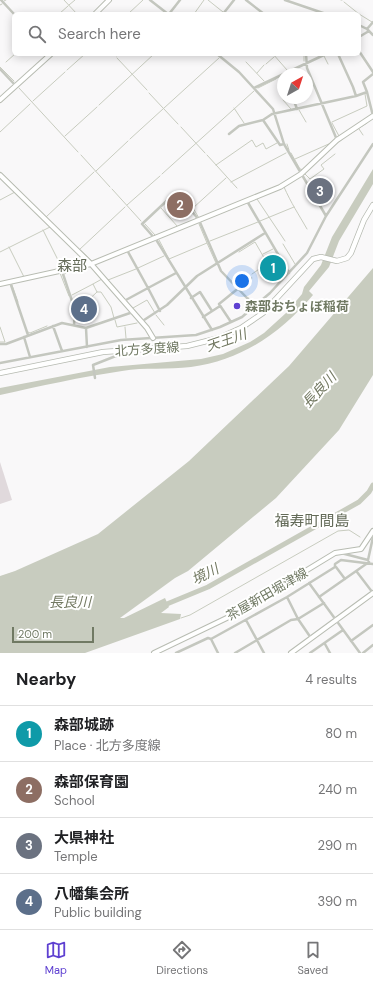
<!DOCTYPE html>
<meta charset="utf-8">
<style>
:root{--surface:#fff;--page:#f2f2f2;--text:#202124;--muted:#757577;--line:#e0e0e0;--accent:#5e40d1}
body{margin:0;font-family:"DM Sans","Noto Sans JP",sans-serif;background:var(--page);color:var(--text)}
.compass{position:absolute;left:277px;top:68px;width:36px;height:36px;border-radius:50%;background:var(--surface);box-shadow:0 2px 10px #0003;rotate:39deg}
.scale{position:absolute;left:12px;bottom:10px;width:82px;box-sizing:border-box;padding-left:4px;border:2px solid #707963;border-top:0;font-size:11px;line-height:14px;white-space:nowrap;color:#707963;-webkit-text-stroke:3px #fff;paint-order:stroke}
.you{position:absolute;left:242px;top:281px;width:14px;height:14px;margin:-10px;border:3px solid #fff;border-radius:50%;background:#1a73e8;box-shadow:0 0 0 6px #1a73e833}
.badge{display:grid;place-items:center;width:26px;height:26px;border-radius:50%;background:var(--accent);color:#fff;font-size:13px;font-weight:700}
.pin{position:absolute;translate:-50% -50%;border:2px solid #fff;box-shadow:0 1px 4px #0006}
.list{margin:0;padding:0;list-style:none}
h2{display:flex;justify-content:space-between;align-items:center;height:52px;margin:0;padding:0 16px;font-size:17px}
h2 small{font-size:13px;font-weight:400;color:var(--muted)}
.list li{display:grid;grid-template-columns:26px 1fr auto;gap:12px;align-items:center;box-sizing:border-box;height:56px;padding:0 16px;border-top:1px solid var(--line)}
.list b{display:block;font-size:15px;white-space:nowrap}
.list p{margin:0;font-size:13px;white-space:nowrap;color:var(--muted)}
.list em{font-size:13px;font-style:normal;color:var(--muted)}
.icon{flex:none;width:22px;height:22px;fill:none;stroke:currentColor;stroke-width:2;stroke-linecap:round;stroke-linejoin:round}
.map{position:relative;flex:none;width:373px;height:653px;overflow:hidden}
.search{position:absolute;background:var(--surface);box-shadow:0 2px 10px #0003;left:12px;right:12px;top:12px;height:44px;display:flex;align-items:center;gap:10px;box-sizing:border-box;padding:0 14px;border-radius:6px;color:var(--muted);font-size:15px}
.sheet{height:276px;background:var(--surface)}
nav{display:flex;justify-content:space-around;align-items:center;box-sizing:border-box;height:56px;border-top:1px solid var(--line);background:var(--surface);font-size:11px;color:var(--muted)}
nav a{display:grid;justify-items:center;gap:2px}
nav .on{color:var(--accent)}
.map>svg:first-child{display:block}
</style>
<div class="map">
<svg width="373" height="653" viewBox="0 0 373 653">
<rect width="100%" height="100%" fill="#f9f8f9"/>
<path fill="#e0d9dc" d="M 0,462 L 12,500 L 0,504 Z"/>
<path fill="#c8ccbf" d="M 373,169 L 373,184 L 339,241 L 329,267 L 309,291 L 313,295 C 281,333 242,360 191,367 C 168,370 145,367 122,371 C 81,377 40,386 0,395 L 0,388 L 110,367 L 201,359 L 223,354 L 250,342 L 264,333 L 286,313 L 302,294 L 304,287 L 321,265 L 332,237 Z
M 373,268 L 373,375 L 339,430 L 276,498 L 188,571 L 175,578 L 120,618 L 124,618 L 165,598 L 169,607 L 161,613 L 181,614 L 180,619 L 85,653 L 0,653 L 0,576 L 15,571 L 98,534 L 189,461 L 289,366 Z"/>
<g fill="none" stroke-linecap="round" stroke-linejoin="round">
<path stroke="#c8ccbf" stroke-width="1" d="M 64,0 L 77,14
M 208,0 L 223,12
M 341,0 L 342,0
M 4,1 L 6,0
M 344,2 L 359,14
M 0,5 L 2,4
M 69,5 L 75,0
M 59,14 L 68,6
M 128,14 L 143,0
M 194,14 L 204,0
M 359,14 L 372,22
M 114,54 L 116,56
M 273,54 L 287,70
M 222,55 L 223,54
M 324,56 L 328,64
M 117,58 L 147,90
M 304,61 L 304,54
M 6,62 L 15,54
M 246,62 L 264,81
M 266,64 L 274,57
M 0,67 L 14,81
M 67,70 L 85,54
M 257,73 L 264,65
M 19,88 L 78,152
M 258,88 L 276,79
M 149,93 L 178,124
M 283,100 L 291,109
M 33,101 L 65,72
M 99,105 L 154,54
M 234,108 L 244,123
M 299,110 L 306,122
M 332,122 L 367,106 L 365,94
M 332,123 L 339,136
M 181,127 L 205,153
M 359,129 L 363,135
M 0,132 L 30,104
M 348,135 L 367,123
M 65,136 L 97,107
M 130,139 L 219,58
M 339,142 L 346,136
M 287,144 L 289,150
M 291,153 L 300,169 L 304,170
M 81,155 L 110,187
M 207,155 L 237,188
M 295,159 L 331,143
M 216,165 L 252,140 L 256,147 L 263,143 L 266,149 L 277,143
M 96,171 L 128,141
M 0,172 L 28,199
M 162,174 L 254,91
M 305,174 L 310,179 L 324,169 L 321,165 L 335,154
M 231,182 L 286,153
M 284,187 C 291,203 299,215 307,229
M 112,189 L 141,221
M 257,199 L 285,241
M 0,200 L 15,192
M 30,201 L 61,232
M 127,205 L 160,176
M 161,208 L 178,227
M 46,217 L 94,172
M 199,218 L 193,208 L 226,178
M 260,221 L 294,207
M 145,224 L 155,235
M 43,230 L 62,268
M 63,234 L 92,261
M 159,240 L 169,259 L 207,243 L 199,224
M 210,241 L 258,222
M 207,243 L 216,263
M 283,244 L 295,264
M 9,247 L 24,277
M 79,250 L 125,207
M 0,252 L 50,227 L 33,210
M 239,252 L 255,242 L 278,282
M 263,254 L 273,249
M 138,268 L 164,256
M 60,273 L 69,296
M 64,274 L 86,267
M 252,274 L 268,263
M 108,280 L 136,269
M 93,284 L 102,279
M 12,285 L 18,302
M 72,295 L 93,284 L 97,292 L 101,292 L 111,307 L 114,318
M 133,308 L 147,300 L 155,313
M 76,314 L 82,312 L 80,308 L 97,292
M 156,315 L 164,325
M 115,320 L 117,327 L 137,323
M 0,327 L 5,342 L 0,342
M 125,327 L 126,338
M 28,332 L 30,333 L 47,326
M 181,618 L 190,615 L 338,531 L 349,530 L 360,537"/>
<path stroke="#c8ccbf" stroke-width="5" d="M 162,606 L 208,587 L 359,502 L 369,492 L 373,485"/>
<g stroke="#b8bcb2" stroke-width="6">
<path id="secondary" d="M 95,14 L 109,0
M 0,100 L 51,54
M 0,175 L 91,264 L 147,328 L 153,338
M 0,284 L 91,264 L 280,187 L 301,174 L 337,140 L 373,116
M 154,653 L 233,615 L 335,553 L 361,549 L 373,531
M 291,653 L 373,593"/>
</g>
<g stroke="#b6bab1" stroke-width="6">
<path id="primary" d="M 0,373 L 103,352 L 187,346 L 219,338 L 241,328 L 263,313 L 313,259 L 321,257 L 337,261 L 347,258 L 351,253 L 364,220 L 373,205"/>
</g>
<path stroke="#c4c7bf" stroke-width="2.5" d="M 1,0 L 14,14
M 150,0 L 168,14
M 246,0 L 264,14
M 285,0 L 326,14
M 169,14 L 180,0
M 223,14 L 234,0
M 359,25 L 367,29 L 373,35
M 367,29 L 373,22
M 359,37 L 369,31
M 359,51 L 373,72
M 217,54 L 239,72 L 273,109 L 284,144 L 326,216
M 306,54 L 307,68 L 337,140
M 338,54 L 353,87 L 356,96
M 0,69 L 16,86
M 254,88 L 326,54
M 367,92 L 363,82 L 373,74
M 293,98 L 297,109
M 263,120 L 280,145 L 284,144
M 229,134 L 239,126 L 263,120 L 272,114 L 356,96 L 367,92 L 373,116
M 247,201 L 289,273
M 62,271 L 75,310 L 74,325
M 10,282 L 28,335
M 191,298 L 200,292 L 212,311
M 124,301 L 148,288 L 127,250
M 160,311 L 148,288 L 176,273
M 203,317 L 220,306
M 141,322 L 167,305 L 197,276 L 265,233
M 231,322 L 219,304 L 251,278
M 53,326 L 62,351
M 86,328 L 87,347
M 212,330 L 157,241 L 142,224 L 176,192 L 199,220 L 221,271 L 247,298 L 258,304
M 24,337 L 30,357
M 0,344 L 6,344 L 62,323 L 86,328 L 133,312
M 0,363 L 121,340 L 196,335 L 220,327 L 242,317 L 270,293 L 307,253 L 326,216 L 373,144
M 95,378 L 93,365 L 126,352
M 341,553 L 368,560
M 368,560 L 373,537
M 336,567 L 345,579
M 357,572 L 373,593
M 309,583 L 360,653
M 287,597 L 298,619 L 311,638
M 319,597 L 369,562
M 246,620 L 264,653
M 211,639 L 218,653
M 351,641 L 373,625
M 325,644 L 330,653
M 176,653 L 208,638 L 211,639 L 287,597 L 335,567 L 335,564 L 341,560 L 373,564
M 235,653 L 291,620 L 298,619 L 324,603
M 310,653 L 343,630
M 363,653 L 373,645"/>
<use href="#secondary" stroke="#fff" stroke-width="4"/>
<use href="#primary" stroke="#fff" stroke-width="4.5"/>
</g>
<circle fill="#5e40d1" stroke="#fff" stroke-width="1.5" cx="237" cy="306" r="4"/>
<g text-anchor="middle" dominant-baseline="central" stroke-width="4" stroke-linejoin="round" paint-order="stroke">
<g font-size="13" font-weight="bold" fill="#707963" stroke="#fff" text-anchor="start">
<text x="245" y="306">森部おちょぼ稲荷</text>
</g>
<g font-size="13" fill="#707963" stroke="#fff">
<text transform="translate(147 349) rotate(-4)">北方多度線</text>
<text transform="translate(267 594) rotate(-30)">茶屋新田堀津線</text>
</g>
<g font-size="14" font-style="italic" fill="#737962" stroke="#fff">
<text transform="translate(226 340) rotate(-19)">天王川</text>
<text transform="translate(319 390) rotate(-47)">長良川</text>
<text transform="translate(205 574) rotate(-27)">境川</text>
<text x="70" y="602">長良川</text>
</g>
<g font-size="15" fill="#646b59" stroke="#fff">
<text x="72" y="266">森部</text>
<text x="312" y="521">福寿町間島</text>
</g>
</g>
</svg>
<svg class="compass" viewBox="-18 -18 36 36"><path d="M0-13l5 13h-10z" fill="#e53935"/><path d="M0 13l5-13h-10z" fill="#757577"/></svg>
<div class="scale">200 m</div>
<div class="you"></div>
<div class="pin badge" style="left:273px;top:268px;background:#0f9aa8">1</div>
<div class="pin badge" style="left:180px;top:205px;background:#8d6e63">2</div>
<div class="pin badge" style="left:320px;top:191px;background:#6b7280">3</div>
<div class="pin badge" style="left:84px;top:309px;background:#5c6f8a">4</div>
<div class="search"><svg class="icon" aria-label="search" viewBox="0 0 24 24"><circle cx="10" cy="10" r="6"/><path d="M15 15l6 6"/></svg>Search here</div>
</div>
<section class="sheet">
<h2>Nearby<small>4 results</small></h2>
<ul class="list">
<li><span class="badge" style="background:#0f9aa8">1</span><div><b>森部城跡</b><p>Place · 北方多度線</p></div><em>80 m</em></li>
<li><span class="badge" style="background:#8d6e63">2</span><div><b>森部保育園</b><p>School</p></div><em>240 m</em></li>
<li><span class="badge" style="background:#6b7280">3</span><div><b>大県神社</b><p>Temple</p></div><em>290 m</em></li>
<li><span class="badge" style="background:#5c6f8a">4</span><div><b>八幡集会所</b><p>Public building</p></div><em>390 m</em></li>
</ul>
</section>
<nav>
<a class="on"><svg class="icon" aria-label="map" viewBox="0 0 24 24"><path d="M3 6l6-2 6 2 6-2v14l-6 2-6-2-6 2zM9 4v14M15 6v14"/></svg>Map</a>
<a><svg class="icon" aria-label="directions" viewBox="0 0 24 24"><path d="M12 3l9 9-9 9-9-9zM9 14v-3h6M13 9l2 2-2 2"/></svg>Directions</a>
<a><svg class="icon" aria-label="saved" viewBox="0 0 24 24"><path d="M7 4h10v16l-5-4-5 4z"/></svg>Saved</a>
</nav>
